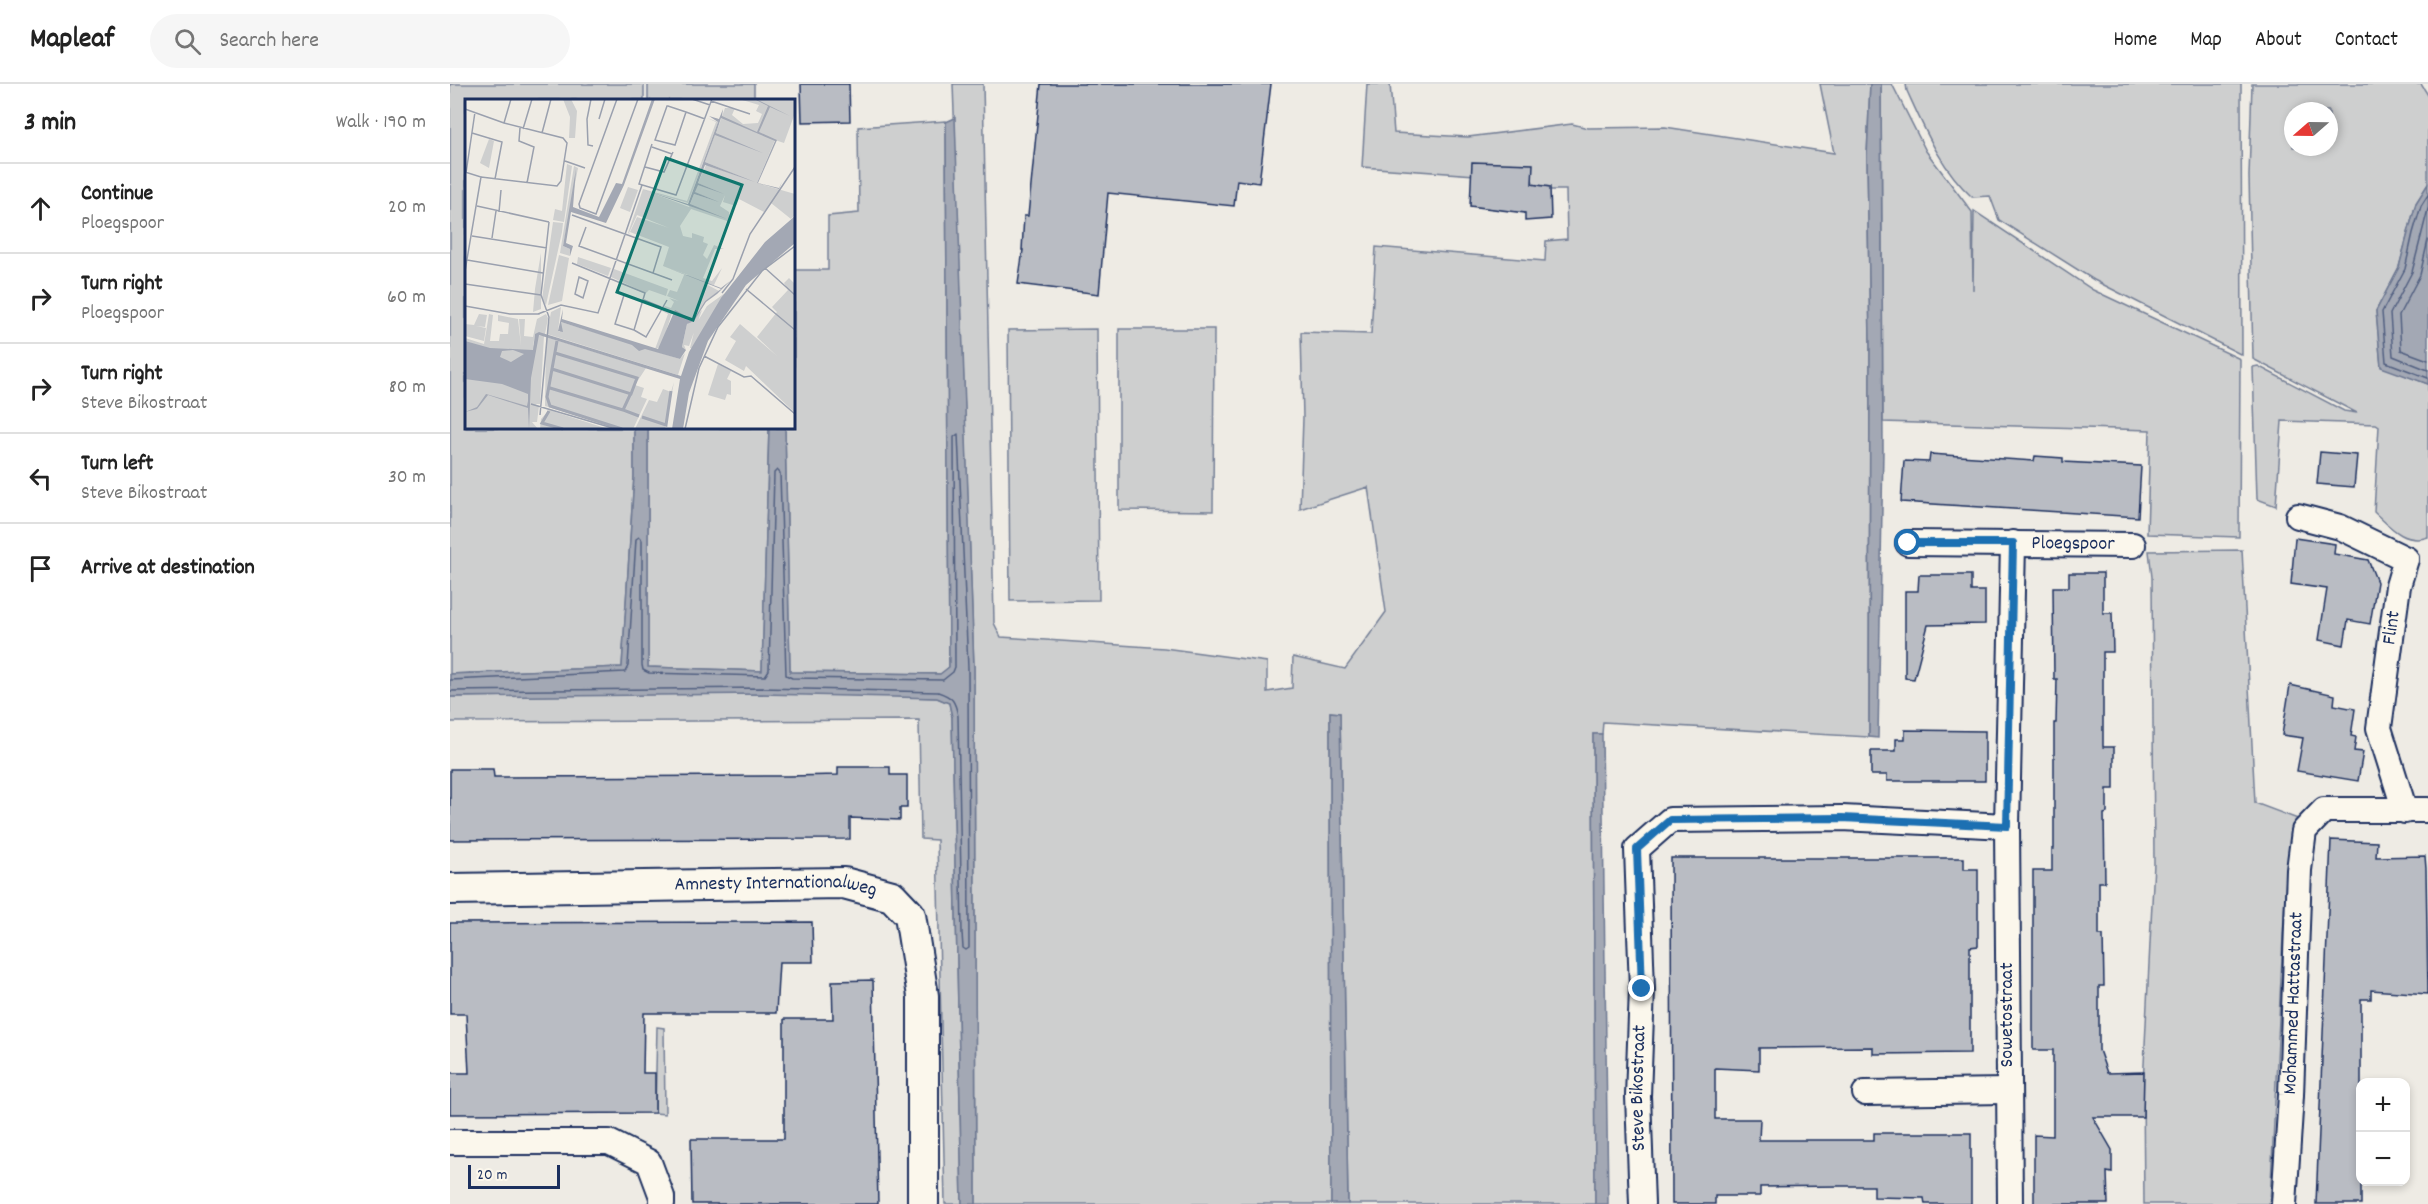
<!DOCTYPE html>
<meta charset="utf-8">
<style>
:root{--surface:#fff;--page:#f6f6f6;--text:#222;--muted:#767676;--line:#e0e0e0}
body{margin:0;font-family:Dekko,sans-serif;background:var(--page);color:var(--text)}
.controls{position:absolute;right:18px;bottom:18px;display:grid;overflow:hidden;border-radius:12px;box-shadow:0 3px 9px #0003}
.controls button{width:54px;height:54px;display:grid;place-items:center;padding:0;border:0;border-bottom:2px solid var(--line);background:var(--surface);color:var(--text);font:30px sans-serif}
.compass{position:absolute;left:1834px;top:18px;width:54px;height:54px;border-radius:50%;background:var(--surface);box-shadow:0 3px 9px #0003;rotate:250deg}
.scale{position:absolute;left:18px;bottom:15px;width:92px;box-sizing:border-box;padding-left:6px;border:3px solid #1b2f5e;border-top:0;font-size:16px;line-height:21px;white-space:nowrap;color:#1b2f5e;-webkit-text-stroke:4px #fbf7ec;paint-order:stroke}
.stop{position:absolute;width:18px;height:18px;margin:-14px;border:4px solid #1f6fb2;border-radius:50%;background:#fff}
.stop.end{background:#1f6fb2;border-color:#fff;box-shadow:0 2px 6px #0008}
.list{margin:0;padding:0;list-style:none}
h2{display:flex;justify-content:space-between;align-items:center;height:78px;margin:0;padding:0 24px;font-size:26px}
h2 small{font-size:20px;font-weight:400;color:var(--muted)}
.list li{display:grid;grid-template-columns:39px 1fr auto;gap:18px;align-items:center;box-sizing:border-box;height:90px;padding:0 24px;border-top:2px solid var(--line)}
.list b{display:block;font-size:22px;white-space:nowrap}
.list p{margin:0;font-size:20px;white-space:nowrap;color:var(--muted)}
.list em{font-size:20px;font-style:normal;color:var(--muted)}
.icon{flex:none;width:33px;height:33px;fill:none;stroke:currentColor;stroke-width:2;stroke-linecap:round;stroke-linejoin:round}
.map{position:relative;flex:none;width:1978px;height:1120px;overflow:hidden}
header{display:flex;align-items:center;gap:36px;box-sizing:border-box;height:84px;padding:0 30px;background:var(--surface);border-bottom:2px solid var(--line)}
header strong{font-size:28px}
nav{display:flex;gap:33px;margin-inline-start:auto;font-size:21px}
.search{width:420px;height:54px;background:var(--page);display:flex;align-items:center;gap:15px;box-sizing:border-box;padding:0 21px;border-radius:33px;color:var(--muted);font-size:22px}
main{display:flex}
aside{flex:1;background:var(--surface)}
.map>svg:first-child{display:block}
</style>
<header>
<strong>Mapleaf</strong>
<div class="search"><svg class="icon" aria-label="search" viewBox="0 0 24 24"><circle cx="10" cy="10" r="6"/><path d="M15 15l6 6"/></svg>Search here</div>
<nav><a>Home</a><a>Map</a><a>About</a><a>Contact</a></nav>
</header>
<main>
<aside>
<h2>3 min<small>Walk · 190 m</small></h2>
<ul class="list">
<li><svg class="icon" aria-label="ahead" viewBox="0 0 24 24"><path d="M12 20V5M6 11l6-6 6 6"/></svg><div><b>Continue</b><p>Ploegspoor</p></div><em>20 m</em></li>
<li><svg class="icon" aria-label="right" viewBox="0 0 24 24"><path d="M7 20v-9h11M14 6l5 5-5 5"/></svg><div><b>Turn right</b><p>Ploegspoor</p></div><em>60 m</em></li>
<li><svg class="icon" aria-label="right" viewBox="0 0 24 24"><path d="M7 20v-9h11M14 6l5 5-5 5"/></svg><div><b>Turn right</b><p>Steve Bikostraat</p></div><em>80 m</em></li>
<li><svg class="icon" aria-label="left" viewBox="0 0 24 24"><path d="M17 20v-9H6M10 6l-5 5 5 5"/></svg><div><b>Turn left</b><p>Steve Bikostraat</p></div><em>30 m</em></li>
<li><svg class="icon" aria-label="arrive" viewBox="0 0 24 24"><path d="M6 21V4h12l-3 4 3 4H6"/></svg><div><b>Arrive at destination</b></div></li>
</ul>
</aside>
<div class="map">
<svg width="1978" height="1120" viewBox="0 0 1978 1120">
<rect width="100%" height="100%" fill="#eeebe4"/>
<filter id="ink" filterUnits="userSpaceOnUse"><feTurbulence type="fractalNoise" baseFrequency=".0167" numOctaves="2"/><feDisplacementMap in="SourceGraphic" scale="12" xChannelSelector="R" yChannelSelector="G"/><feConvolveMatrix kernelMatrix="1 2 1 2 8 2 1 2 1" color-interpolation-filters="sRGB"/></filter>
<g filter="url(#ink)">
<path fill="#cecfcf" stroke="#747f96" stroke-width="1.5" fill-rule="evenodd" d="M 0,0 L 194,0 L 194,16 L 16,16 L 16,344 L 184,344 L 184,392 L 172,583 L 0,590 Z
M 198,0 L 304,0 L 304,16 L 198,16 Z
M 503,0 L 533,0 L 544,539 L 551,553 L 714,564 L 817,578 L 817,608 L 842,604 L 843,573 L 895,585 L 936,528 L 918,403 L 850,425 L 853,334 L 851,248 L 921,250 L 926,163 L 1095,177 L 1096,157 L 1117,155 L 1116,106 L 1085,106 L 1082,95 L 912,83 L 917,0 L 940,0 L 944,49 L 1018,53 L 1122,40 L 1138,44 L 1215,43 L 1384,69 L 1370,0 L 1420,0 L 1417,73 L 1420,258 L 1419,653 L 1153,638 L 1152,650 L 1143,650 L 1145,1120 L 898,1120 L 890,629 L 880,628 L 881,1120 L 526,1120 L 524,584 Z
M 1431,0 L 1442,0 L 1476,67 L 1522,128 L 1523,206 L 1524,127 L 1643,206 L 1790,275 L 1789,453 L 1697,450 L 1700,346 L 1433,338 Z
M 1456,0 L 1791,0 L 1792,271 L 1644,196 L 1549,136 L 1540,112 L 1522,113 C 1491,85 1474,44 1457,7 Z
M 1802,0 L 1971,0 L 1978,11 L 1978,100 L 1966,119 L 1949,183 L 1926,227 L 1931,282 L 1978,300 L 1978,453 C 1955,461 1940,443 1924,428 L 1929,342 L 1926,340 L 1832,337 L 1826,422 L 1807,415 L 1803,283 L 1808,282 L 1894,327 L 1907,329 L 1803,275 L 1799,92 ZM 1843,27 L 1879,27 L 1879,63 L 1843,63 Z
M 496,37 L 499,583 L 491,590 L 340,588 L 335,344 L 344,344 L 344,186 L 378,186 L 378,132 L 409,129 L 408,43 Z
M 647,245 L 649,516 L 560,517 L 558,246 Z
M 669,245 L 764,245 L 763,427 L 669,426 Z
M 198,344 L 319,344 L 312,587 L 198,583 Z
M 1792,466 L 1805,719 L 1853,737 L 1843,755 L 1836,791 L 1820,1120 L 1694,1120 L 1693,1001 L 1704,779 L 1702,493 L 1699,467 Z
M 186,610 L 390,610 L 487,614 L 499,619 L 502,633 L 512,1120 L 495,1120 L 487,756 L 471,755 L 469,636 L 0,638 L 0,613 Z
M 207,943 L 214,944 L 215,1030 L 205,1029 Z"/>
<path fill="#a3a8b4" stroke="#6d7892" stroke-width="1.5" d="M 1420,0 L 1431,0 L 1433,365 L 1428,654 L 1419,653 L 1420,258 L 1417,73 Z
M 505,34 L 524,584 L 526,1120 L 512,1120 L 502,633 L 499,619 L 487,614 L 312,610 L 0,613 L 0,590 L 172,583 L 184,392 L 184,344 L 198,344 L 198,583 L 312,587 L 319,344 L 335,344 L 340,588 L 490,590 L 499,583 L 496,38 Z
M 1978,100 L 1978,300 L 1931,283 L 1926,227 L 1949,183 L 1966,119 Z
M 880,628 L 890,629 L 898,1120 L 881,1120 Z
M 1143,650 L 1152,650 L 1158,1120 L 1145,1120 Z"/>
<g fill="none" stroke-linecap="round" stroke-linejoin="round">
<path stroke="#515f80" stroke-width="1.5" d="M 1978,111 L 1971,122 L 1963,149 L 1955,185 L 1932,228 L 1936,278 L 1978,294
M 1978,125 L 1962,188 L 1940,230 L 1943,272 L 1978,286
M 1978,156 L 1970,191 L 1949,231 L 1951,266 L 1978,276
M 0,596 L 175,588 L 178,582 L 186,455 L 189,453 L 192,456 L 192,581 L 193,586 L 199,589 L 315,592 L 319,586 L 324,389 L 327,386 L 330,389 L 336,591 L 342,594 L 493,596 L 503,588 L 505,583 L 504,353 L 508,350 L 518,584 L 519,864 L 516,866 L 513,864 L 512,849 L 508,632 C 505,617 503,613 488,608 L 312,604 L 0,607"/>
</g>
<path fill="#b9bcc3" stroke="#1b2f5e" stroke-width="1.5" d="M 351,0 L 399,0 L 400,37 L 352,38 Z
M 591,0 L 821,0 L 809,99 L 787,96 L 784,122 L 658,109 L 649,210 L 568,200 L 573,166 L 572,166 L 574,132 L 578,132 Z
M 1022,78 L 1083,80 L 1082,100 L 1100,103 L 1101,135 L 1075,137 L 1075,129 L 1020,122 Z
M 1870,368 L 1907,371 L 1904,403 L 1867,400 Z
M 1480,370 L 1584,377 L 1585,372 L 1613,374 L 1613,378 L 1691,382 L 1688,433 L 1451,418 L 1454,377 L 1479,378 Z
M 1845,454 L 1885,460 L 1884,470 L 1918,476 L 1927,498 L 1920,540 L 1898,536 L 1894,561 L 1869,556 L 1877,505 L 1841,500 Z
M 1619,489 L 1653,489 L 1653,529 L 1662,529 L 1663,568 L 1653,568 L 1653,663 L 1664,663 L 1664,705 L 1657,705 L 1657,729 L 1654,730 L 1655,798 L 1649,798 L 1649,851 L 1653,851 L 1654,902 L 1649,902 L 1649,966 L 1657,989 L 1694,988 L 1693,1033 L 1643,1033 L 1662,1066 L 1662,1089 L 1657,1088 L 1658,1120 L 1584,1120 L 1584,1051 L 1603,1052 L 1603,966 L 1583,966 L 1583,787 L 1602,787 L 1602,765 L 1604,765 L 1604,639 L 1606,639 L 1607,595 L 1604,595 L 1603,503 L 1619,503 Z
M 1469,491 L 1521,491 L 1521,507 L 1535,507 L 1535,540 L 1478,541 L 1464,595 L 1455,594 L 1455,507 L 1468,507 Z
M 1840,601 L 1885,611 L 1884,621 L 1905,625 L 1901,652 L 1906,653 L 1904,667 L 1913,668 L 1908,697 L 1847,687 L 1853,654 L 1832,651 Z
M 1455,646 L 1535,647 L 1535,697 L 1437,697 L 1437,691 L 1421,691 L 1421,667 L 1446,667 L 1446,655 L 1455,655 Z
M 388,683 L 440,683 L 440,691 L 457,691 L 457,724 L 450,724 L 450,736 L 400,734 L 400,755 L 0,756 L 0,685 L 43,685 L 44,693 L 339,692 L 388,691 Z
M 1881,756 L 1927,758 L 1926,773 L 1975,772 L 1976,785 L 1978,910 L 1921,906 L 1921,915 L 1911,915 L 1911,1120 L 1866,1120 Z
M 1221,774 L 1514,774 L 1514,785 L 1528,785 L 1528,862 L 1520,863 L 1520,969 L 1423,970 L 1423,963 L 1309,964 L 1309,986 L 1265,984 L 1265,1035 L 1310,1035 L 1309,1056 L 1424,1056 L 1424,1049 L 1521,1049 L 1521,1120 L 1475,1120 L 1474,1114 L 1424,1113 L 1424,1102 L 1391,1102 L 1310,1103 L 1310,1112 L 1265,1112 L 1265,1120 L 1222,1120 Z
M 362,838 L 363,878 L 329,878 L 326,929 L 194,929 L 193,989 L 205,989 L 205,1029 L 0,1030 L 0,989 L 19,989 L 16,930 L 0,930 L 0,839 Z
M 423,896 L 428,1120 L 242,1120 L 241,1055 L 334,1055 L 334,935 L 383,935 L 382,897 Z"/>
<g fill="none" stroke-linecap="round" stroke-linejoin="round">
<g stroke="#1b2f5e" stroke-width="28">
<g id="minor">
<path d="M 1848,432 L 1890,443 L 1956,475"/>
<path id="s1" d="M 1458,459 L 1683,461"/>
<path id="s2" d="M 1955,727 L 1929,644 L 1948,502 L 1956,475"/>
<path d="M 1415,1009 L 1558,1007"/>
<path d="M 0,1058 L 159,1058 L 199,1078 L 212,1113 L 212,1120"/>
<path id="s3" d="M 1192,1120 L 1188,1012 L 1192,905 L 1187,765 L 1220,736 L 1392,734 L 1557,742"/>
<path d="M 1560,1120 L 1557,742 L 1563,459"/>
<path id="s4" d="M 1834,1120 L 1841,1011 L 1849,786 L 1854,747 L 1874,726 L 1978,726"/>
</g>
</g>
<g stroke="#1b2f5e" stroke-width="34">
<g id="tertiary">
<path id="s5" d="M 0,805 L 394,799 L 442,812 L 460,831 L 473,912 L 473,1120"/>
</g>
</g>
<use href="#minor" stroke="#fbf7ec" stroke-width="24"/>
<use href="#tertiary" stroke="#fbf7ec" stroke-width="30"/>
</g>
</g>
<g fill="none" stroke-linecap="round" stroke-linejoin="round" filter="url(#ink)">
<path stroke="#1f6fb2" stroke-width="8" d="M 1192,905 L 1187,765 L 1220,736 L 1392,734 L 1557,742 L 1563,459 L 1458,459"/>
</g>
<g text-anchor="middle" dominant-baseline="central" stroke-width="4.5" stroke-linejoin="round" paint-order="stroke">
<g font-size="20" fill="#1b2f5e" stroke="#fbf7ec">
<text stroke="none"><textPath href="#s1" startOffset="165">Ploegspoor</textPath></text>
<text stroke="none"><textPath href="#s2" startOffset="188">Flint</textPath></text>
<text stroke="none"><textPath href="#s5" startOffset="326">Amnesty Internationalweg</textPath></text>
<text stroke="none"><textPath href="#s4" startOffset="201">Mohammed Hattastraat</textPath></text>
<text transform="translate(1558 931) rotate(-90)">Sowetostraat</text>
<text stroke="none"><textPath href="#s3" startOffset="116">Steve Bikostraat</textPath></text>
</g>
</g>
<g transform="translate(15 15)">
<rect width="330" height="330" fill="#eeebe4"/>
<path d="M 98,0 L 106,0 L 112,12 L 110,39 L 104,39 L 105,18 ZM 274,0 L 330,0 L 330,14 L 319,44 L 310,41 L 292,84 L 330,95 L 330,116 L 326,120 L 306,104 L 299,113 L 274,100 L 271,107 L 258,103 L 260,96 L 255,107 L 264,113 L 265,123 L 226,110 L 215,127 L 218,137 L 227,139 L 227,134 L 239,138 L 238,143 L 243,145 L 238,156 L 242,160 L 249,146 L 259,150 L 250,150 L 238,179 L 247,182 L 257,169 L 249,186 L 241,185 L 254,192 L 240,202 L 228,221 L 207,214 L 196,248 L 190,250 L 203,215 L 197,212 L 200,207 L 206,209 L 209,203 L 204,199 L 214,202 L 202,197 L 205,191 L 212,193 L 219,176 L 223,176 L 198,167 L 204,148 L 165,133 L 172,118 L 204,129 L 172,116 L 164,134 L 166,136 L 163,134 L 178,90 L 222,102 L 251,23 L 242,19 L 253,23 L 223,104 L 182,92 L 224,108 L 229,95 L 251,102 L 229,93 L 233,85 L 256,94 L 233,84 L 241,66 L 279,79 L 240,63 L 250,36 L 255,36 L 251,34 L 260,9 L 270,9 L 267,16 L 278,25 L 293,24 L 297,15 L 291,12 L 294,6 ZM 24,40 L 29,42 L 24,69 L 15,64 ZM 102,65 L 107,67 L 99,123 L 88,121 L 90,110 L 97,112 ZM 109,67 L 113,69 L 98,147 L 105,150 L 105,157 L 95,154 ZM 163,88 L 173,91 L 165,113 L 155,109 ZM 88,123 L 98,124 L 97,133 L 81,206 L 77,200 ZM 76,154 L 76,210 L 68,213 L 70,190 ZM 94,156 L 104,159 L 97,202 L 83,206 ZM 113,158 L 146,169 L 143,177 L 112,165 ZM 149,170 L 203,190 L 201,197 L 184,191 L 181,194 L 146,178 ZM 324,179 L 330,185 L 330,314 L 281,267 L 279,272 L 260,261 L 271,242 L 265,238 L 275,225 L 312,257 L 292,238 L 312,213 L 307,208 L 323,191 L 319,184 ZM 260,194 L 227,249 L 225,249 L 231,225 L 242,207 ZM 96,208 L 93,232 L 95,233 L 96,223 L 215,260 L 220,254 L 213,276 L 82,235 L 86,213 ZM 237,211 L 224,247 L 219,246 L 221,251 L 217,248 L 222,225 ZM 14,215 L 22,216 L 20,228 L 11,227 L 21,229 L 19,242 L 0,237 L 0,225 L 9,226 ZM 24,215 L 28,216 L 25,242 L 34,242 L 35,235 L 43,235 L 44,224 L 33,222 L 33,216 L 53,220 L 56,247 L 54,220 L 60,220 L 59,237 L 68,238 L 72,220 L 81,215 L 83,219 L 80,235 L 70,235 L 68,248 L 73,236 L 79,237 L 75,305 L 70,305 L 74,307 L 72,323 L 67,323 L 73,330 L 0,330 L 0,239 L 19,245 ZM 81,238 L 181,269 L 170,286 L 179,289 L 176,298 L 182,300 L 168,330 L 153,330 L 80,307 ZM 253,265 L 266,272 L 262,280 L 266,282 L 266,296 L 262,295 L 260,301 L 243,296 ZM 209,283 L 200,330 L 170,330 L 184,301 L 192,303 L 198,290 L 206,293 ZM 84,311 L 143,330 L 75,330 L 76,320 Z" fill="#cecfcf"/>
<path d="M 187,0 L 190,0 L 159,86 L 141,124 L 106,113 L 101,144 L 108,147 L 105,157 L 105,150 L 98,147 L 111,70 L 108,108 L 134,118 L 151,84 L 157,85 ZM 289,0 L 291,0 L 325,17 L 305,8 L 294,33 L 312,41 L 293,84 L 314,89 L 317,83 L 314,90 L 292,84 L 310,42 L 256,19 L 251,34 L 300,55 L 250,36 L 240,63 L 290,83 L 240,66 L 233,84 L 259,95 L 233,86 L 230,93 L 254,103 L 229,95 L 225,105 L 262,120 L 179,91 L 223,105 L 253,23 L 244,17 L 254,20 L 258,10 L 257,17 L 292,33 L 303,7 ZM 330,117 L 330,144 L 281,186 L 243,242 L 224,294 L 218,330 L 207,330 L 215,280 L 74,236 L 66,279 L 64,330 L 63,309 L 23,296 L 12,310 L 0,313 L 12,308 L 21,295 L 62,307 L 63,302 L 63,295 L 37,285 L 0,280 L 0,242 L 25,249 L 68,251 L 70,235 L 74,233 L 216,277 L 224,253 L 256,199 L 300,143 ZM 48,251 L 59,255 L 46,263 L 35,258 L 37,252 ZM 198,167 L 256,189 L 265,182 L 252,195 L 241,203 L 229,222 L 222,225 L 217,248 L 221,251 L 215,260 L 180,250 L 174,252 L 167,246 L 96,223 L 98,233 L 93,232 L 98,210 L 97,220 L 193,250 L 210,211 L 228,221 L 240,202 L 256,190 Z" fill="#a3a8b4" fill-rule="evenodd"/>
<path fill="none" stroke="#a3a8b4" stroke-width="3" d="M 92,242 L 82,298 L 85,307 L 157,330M 87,270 L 166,295 L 172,279 L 90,254M 85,289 L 158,311M 165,296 L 158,311 L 174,317M 84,312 L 77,324 L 98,330M 177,318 L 201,326 L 206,292"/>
<path fill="none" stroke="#9aa0ae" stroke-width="1.5" d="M 126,0 L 122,20 L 123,46 L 128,47M 152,0 L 114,105 L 115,109 L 131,115 L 173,0M 227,0 L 245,6M 246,2 L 285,15M 0,10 L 39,24 L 98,39 L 102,44 L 96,82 L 92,87 L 16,78M 221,13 L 210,46 L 190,41 L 202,7 L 203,7 L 221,13 L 240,20M 134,20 L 140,0M 39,24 L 46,0M 55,29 L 54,42 L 69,48 L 62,84M 58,30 L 67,0M 7,34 L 37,43 L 30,80M 77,34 L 86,0M 187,45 L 174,85 L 211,96 L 247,0M 187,48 L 207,55M 100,62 L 120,69M 180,68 L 199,73 L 208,53M 0,73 L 16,78 L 0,172M 1,74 L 10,13M 12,107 L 84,123M 34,113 L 36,91M 107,116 L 196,148 L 188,174M 121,128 L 114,147 L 207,181M 7,137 L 82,149M 27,139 L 31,112M 2,161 L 78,174M 107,164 L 180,194 L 169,231 L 150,225 L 159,196M 300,169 L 330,196M 114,178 L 123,182 L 118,199 L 110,195 ZM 0,185 L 76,196M 281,190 L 330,231M 257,194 L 268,180 L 285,135 L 330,68M 179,201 L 196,208M 0,207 L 45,215 L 75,215M 73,215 L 96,206 L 133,214 L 177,86M 169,231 L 181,238 L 202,201M 239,257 L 279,278 L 286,277 L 330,315M 66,305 L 151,330M 75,316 L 84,218 L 76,196 L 84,123M 220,330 L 234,269 L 253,228 L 297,172 L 330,147"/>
<path fill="#0f766e" fill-opacity="0.15" stroke="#0f766e" stroke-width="3" d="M 201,59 L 277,86 L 228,221 L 152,193 Z"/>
<rect width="330" height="330" fill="none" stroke="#1b2f5e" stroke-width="3"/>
</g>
</svg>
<div class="controls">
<button>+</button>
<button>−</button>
</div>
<svg class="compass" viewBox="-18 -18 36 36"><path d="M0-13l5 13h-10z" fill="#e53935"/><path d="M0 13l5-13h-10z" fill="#767676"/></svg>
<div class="scale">20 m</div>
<div class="stop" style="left:1458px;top:459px"></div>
<div class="stop end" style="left:1192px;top:905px"></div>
</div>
</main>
